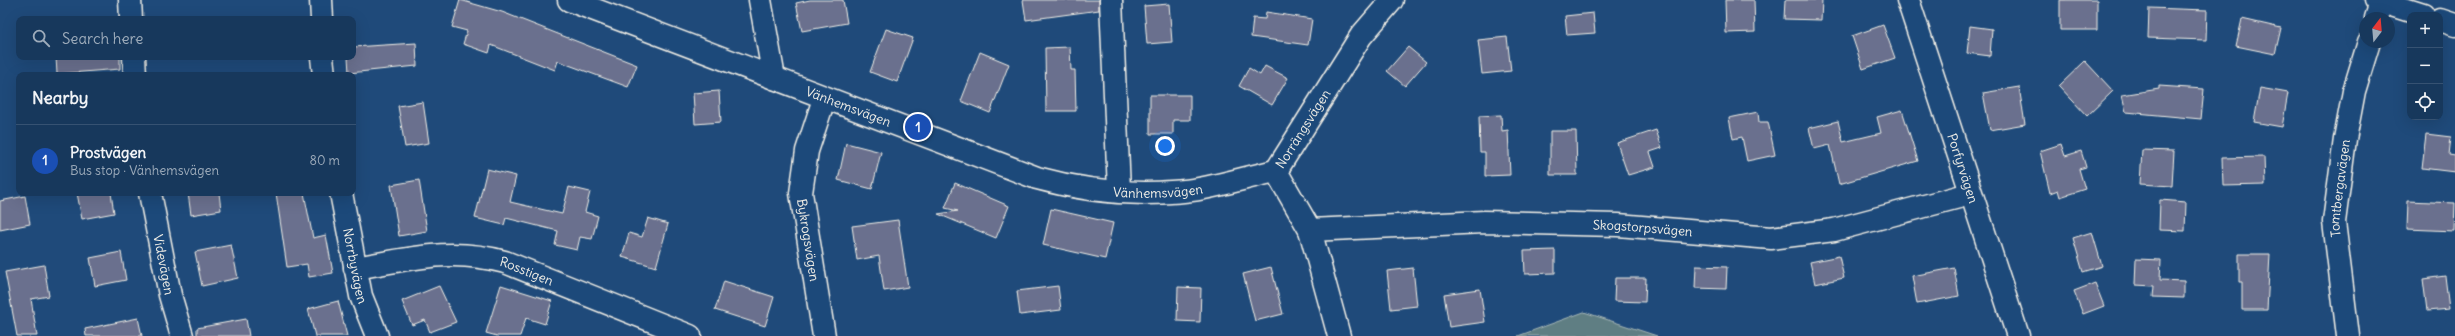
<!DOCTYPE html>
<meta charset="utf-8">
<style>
:root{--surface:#17385c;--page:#244365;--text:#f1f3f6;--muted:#9eacbb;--line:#365272;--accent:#d6ab8b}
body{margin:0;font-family:Delius,sans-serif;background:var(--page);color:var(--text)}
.controls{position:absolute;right:12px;top:12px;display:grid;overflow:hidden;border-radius:8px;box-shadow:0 4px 16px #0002}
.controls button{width:36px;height:36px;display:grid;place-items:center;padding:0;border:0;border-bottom:1px solid var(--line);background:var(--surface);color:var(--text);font:20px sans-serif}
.compass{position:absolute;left:2359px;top:12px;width:36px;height:36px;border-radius:50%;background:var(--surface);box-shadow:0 4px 16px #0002;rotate:16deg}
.you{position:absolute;left:1165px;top:146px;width:14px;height:14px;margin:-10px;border:3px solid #fff;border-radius:50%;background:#1a73e8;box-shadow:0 0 0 6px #1a73e833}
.badge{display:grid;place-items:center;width:26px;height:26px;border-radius:50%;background:var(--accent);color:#fff;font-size:13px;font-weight:700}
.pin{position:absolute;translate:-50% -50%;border:2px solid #fff;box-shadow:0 1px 4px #0006}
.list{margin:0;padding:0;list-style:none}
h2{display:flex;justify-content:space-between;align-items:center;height:52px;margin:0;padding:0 16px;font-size:17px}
h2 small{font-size:13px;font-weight:400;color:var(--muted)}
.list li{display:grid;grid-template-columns:26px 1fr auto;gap:12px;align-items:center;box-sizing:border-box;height:72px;padding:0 16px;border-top:1px solid var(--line)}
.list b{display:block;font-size:15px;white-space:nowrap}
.list p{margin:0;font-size:13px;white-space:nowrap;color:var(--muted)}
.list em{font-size:13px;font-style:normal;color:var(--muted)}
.icon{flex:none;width:22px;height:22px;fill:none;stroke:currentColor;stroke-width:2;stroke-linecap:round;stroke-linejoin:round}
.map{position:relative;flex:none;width:2455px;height:336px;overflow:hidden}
.search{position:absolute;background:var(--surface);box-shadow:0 4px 16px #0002;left:16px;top:16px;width:340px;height:44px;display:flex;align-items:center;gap:10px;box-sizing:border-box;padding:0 14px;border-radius:8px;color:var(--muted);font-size:15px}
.panel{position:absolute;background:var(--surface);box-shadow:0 4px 16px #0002;left:16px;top:72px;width:340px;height:124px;border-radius:8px}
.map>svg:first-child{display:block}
</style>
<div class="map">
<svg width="2455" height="336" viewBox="0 0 2455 336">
<rect width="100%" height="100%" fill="#1f4a7a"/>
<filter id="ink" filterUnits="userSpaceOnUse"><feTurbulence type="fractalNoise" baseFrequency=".025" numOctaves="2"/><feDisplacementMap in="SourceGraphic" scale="8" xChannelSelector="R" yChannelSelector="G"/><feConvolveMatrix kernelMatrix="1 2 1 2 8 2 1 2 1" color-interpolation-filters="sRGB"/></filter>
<g filter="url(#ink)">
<path fill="#5e7e83" stroke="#a9b8b6" d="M 1584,312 L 1657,336 L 1518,336 Z"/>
<path fill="#6a708e" stroke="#f4f1e8" d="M 460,0 L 502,12 L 637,65 L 628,87 L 558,61 L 555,70 L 491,45 L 489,53 L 463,44 L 467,31 L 452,27 Z
M 810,0 L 843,0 L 847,23 L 802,31 L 796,3 Z
M 1023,0 L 1099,0 L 1099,10 L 1026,20 Z
M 1725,0 L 1754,0 L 1755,32 L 1726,33 Z
M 1785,0 L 1822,0 L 1821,20 L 1784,19 Z
M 2060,0 L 2097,0 L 2097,30 L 2060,30 Z
M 1169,4 L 1172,42 L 1147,44 L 1144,6 Z
M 2149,8 L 2207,10 L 2206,40 L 2148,38 Z
M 1266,12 L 1312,19 L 1308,45 L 1251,37 L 1253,18 L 1265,19 Z
M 1593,13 L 1595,33 L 1567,35 L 1565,16 Z
M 2242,19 L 2281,28 L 2275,54 L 2236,46 Z
M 1883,25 L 1895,58 L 1863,69 L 1852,36 Z
M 1970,26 L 1992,29 L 1990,56 L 1967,53 Z
M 886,29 L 913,38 L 897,82 L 870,72 Z
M 1507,37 L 1511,71 L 1482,74 L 1478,40 Z
M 416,43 L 417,66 L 349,73 L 348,57 L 353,57 L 353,47 Z
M 1070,47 L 1071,70 L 1075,70 L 1076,111 L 1046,111 L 1045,48 Z
M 1408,47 L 1426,62 L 1405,86 L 1387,71 Z
M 980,52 L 1009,64 L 990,113 L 961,101 Z
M 56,57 L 120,57 L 120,69 L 57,74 Z
M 2085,61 L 2113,91 L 2087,116 L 2059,86 Z
M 1265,66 L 1288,78 L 1272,105 L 1239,86 L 1249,68 L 1260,75 Z
M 2159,86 L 2204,89 L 2201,119 L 2126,112 L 2122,95 L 2159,89 Z
M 2019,87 L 2025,124 L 1990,130 L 1983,93 Z
M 2260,88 L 2288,93 L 2282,127 L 2254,122 Z
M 719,91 L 721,122 L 695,124 L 693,93 Z
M 1150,95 L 1190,95 L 1190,120 L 1173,120 L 1173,134 L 1150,134 Z
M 423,102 L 429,143 L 405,147 L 398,106 Z
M 1902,110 L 1918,161 L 1839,184 L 1830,145 L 1814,149 L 1809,128 L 1838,121 L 1843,142 L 1881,133 L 1877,117 Z
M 1758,112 L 1759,122 L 1768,122 L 1775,155 L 1747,161 L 1742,137 L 1733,139 L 1729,118 Z
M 1501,115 L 1502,131 L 1508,130 L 1510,175 L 1485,176 L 1485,152 L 1480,152 L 1479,116 Z
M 1656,130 L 1662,148 L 1650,152 L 1655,167 L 1628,175 L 1617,143 Z
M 1550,131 L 1576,131 L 1577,175 L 1550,175 Z
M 2426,134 L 2451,137 L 2449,155 L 2455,156 L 2455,172 L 2422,168 Z
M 846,143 L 881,152 L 872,189 L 838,180 Z
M 2061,144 L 2065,156 L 2081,151 L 2086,167 L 2079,169 L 2085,189 L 2060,197 L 2058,190 L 2050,193 L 2040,151 Z
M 2142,150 L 2174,151 L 2172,186 L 2140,184 Z
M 2264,157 L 2265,185 L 2223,186 L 2222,158 Z
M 487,169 L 516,176 L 510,202 L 562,214 L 569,187 L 590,192 L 585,212 L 598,216 L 592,239 L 580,237 L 577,250 L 555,245 L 558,231 L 506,218 L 504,225 L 475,218 Z
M 419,180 L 427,231 L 399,236 L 391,185 Z
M 955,183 L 1009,206 L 996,238 L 938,214 L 958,211 L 945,208 Z
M 77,193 L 111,193 L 114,213 L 82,219 Z
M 188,193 L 219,193 L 221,210 L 191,215 Z
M 276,193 L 304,193 L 313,238 L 326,235 L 333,273 L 309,277 L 307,264 L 287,267 Z
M 25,196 L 30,224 L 0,230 L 0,201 Z
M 2160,200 L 2186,202 L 2185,231 L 2159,230 Z
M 2408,201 L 2455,203 L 2454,231 L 2407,229 Z
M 1051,209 L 1113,223 L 1105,259 L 1043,245 Z
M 648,218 L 668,224 L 656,267 L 622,257 L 629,233 L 642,237 Z
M 898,220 L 908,287 L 884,291 L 879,256 L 857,260 L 852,226 Z
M 2092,232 L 2102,266 L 2083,272 L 2073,238 Z
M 231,245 L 238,278 L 202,286 L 195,252 Z
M 1555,250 L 1555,273 L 1525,274 L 1524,251 Z
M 121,252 L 126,280 L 95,286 L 90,258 Z
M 2239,254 L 2270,254 L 2267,310 L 2242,310 L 2242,282 L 2239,282 Z
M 1839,256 L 1844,278 L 1815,284 L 1810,262 Z
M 2136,259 L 2161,260 L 2160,280 L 2184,281 L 2184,298 L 2153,297 L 2154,286 L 2135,285 Z
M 44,265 L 49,296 L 31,299 L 37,336 L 17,336 L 5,272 Z
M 1696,266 L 1727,267 L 1726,289 L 1695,288 Z
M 1271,267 L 1283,314 L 1255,321 L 1243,274 Z
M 1413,268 L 1417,306 L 1391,309 L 1387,271 Z
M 1954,268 L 1959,296 L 1917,304 L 1912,276 Z
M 2445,276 L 2449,309 L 2427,311 L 2423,279 Z
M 1615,278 L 1646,278 L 1645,302 L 1614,301 Z
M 724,281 L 774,297 L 765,326 L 715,310 Z
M 2095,283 L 2104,306 L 2083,314 L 2074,291 Z
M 501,285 L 552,301 L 545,324 L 526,318 L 520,336 L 497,336 L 486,333 Z
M 439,286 L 456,322 L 430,332 L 425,320 L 412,325 L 402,301 Z
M 1058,286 L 1061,310 L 1020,315 L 1017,291 Z
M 1178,287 L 1201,288 L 1200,322 L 1177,321 Z
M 1480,289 L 1485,322 L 1449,327 L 1444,294 Z
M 338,301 L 347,336 L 315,336 L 308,309 Z
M 138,318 L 142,336 L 86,336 L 85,329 Z
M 246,319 L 249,336 L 197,336 L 197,328 Z"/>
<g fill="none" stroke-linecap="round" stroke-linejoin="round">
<g stroke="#f4f1e8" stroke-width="25">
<g id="minor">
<path d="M 130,0 L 131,19"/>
<path d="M 321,0 L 322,19"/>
<path d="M 760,0 L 774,78"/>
<path d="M 1111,0 L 1119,191"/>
<path id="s1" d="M 1908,0 L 2018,336"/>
<path d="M 2376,18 L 2382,0"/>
<path d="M 134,57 L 135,75"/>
<path d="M 322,57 L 324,75"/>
<path id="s2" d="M 150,193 L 170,295 L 182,336"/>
<path id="s3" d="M 341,193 L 361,296 L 377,336"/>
<path id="s4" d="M 1310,230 L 1484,222 L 1618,225 L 1771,238 L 1834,230 L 1970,194"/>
<path id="s5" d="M 355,268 C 409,259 451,247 505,262 L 690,336"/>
<path d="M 824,336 L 801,193 L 807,151 L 824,99"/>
<path id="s6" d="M 2348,336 L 2334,222 L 2345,139 L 2354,91 L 2369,42"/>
</g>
</g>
<g stroke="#f4f1e8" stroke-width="25">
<g id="tertiary">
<path id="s7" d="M 569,0 L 1037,178 C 1080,190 1126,195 1171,192 C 1205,191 1242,178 1276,171"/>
<path d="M 2376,0 L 2423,15"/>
<path d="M 2440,20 L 2455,25"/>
<path id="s8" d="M 1276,171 L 1361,36 L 1392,0"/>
<path d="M 1276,171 L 1310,230 L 1339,336"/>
</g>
</g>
<use href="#minor" stroke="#1f4a7a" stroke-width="22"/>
<use href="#tertiary" stroke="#1f4a7a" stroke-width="22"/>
</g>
</g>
<g text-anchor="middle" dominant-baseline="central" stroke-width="3" stroke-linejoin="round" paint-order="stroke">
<g font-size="13" fill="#f4f1e8" stroke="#1f4a7a">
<text stroke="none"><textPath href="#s7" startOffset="299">Vänhemsvägen</textPath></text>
<text stroke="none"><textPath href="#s8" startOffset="50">Norrängsvägen</textPath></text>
<text stroke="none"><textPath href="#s1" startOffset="177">Porfyrvägen</textPath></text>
<text stroke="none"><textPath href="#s7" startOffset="623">Vänhemsvägen</textPath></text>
<text stroke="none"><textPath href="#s6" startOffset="149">Tomtbergavägen</textPath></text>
<text stroke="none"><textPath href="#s4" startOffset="333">Skogstorpsvägen</textPath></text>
<text transform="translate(808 240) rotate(81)">Bykrogsvägen</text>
<text stroke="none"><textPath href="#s2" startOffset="73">Videvägen</textPath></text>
<text stroke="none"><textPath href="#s3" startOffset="74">Norrbyvägen</textPath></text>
<text stroke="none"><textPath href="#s5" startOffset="175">Rosstigen</textPath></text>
</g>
</g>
</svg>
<div class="controls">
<button>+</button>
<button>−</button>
<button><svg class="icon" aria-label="locate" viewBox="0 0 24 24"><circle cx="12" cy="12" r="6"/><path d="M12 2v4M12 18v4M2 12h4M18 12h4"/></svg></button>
</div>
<svg class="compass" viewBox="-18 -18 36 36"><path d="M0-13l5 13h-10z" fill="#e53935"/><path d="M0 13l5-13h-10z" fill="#9eacbb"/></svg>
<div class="you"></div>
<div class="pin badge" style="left:918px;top:127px;background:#1a4fb4">1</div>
<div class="search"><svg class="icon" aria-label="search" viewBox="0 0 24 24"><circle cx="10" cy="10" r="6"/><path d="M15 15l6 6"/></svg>Search here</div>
<section class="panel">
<h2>Nearby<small></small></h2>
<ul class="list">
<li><span class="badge" style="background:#1a4fb4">1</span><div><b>Prostvägen</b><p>Bus stop · Vänhemsvägen</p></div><em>80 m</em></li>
</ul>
</section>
</div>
